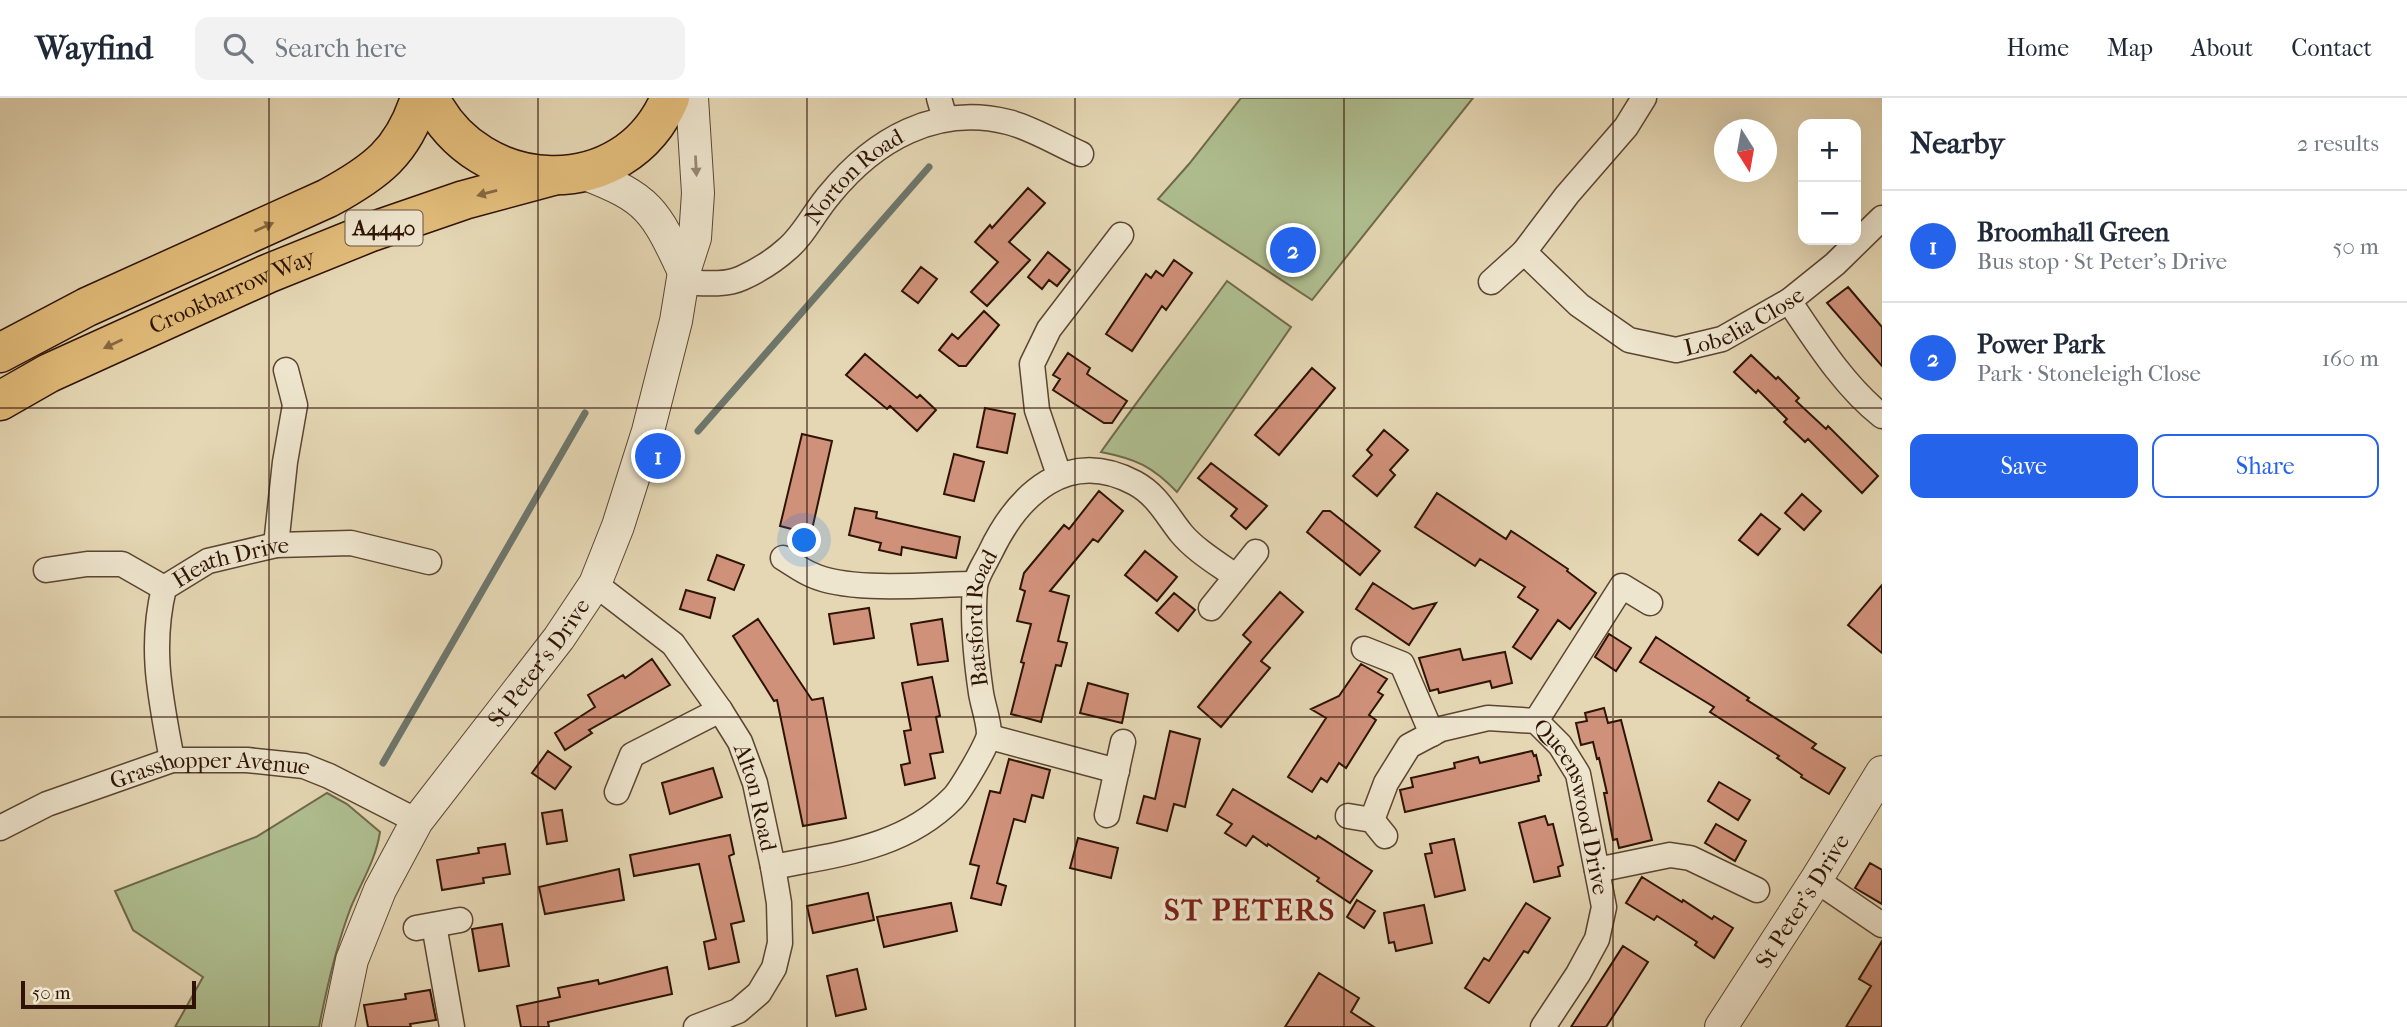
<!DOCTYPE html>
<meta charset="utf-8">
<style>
:root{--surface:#fff;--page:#f2f2f3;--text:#1f2937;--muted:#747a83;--line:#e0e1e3;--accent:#2563eb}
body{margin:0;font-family:"IM FELL French Canon",serif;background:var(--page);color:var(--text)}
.controls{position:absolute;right:21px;top:21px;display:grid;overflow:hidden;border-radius:14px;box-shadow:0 7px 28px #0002}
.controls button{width:63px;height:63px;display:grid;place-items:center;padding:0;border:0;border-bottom:2px solid var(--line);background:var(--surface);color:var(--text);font:35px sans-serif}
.compass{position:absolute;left:1714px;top:21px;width:63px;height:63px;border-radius:50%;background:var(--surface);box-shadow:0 7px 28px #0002;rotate:169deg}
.scale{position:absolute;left:21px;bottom:18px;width:175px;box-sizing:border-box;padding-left:7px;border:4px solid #2f1405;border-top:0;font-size:19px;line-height:24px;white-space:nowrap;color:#2f1405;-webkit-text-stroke:5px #eee5ce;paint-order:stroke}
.you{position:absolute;left:805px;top:443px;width:24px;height:24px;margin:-18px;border:5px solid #fff;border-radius:50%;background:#1a73e8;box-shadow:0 0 0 10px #1a73e833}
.badge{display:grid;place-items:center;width:46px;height:46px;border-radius:50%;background:var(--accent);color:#fff;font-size:23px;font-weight:700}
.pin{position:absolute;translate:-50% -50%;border:4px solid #fff;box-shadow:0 2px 7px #0006}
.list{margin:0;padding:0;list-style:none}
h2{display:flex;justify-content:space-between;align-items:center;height:91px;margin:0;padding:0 28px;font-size:30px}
h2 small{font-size:23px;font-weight:400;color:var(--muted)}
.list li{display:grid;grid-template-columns:46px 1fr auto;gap:21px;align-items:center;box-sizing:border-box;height:112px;padding:0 28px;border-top:2px solid var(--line)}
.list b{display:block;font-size:26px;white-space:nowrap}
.list p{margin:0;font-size:23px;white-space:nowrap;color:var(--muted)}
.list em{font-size:23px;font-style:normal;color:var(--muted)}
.actions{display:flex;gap:14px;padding:21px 28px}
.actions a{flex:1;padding:16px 0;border:2px solid var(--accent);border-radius:14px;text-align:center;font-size:24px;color:var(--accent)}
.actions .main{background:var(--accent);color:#fff}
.icon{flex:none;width:38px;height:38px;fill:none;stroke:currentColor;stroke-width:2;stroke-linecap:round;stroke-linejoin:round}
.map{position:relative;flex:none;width:1882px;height:929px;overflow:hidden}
header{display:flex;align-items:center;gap:42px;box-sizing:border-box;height:98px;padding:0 35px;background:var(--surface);border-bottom:2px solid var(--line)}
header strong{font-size:33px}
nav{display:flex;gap:38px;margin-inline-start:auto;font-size:24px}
.search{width:490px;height:63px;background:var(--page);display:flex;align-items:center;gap:18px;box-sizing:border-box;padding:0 24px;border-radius:14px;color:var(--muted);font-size:26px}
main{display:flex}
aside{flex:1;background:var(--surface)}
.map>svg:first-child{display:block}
</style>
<header>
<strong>Wayfind</strong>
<div class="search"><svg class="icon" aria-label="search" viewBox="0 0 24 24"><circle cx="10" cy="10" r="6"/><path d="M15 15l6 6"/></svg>Search here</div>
<nav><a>Home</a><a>Map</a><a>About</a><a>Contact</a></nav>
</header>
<main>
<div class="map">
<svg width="1882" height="929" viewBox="0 0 1882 929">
<rect width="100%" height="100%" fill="#e5d7b4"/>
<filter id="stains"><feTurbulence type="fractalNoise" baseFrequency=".00286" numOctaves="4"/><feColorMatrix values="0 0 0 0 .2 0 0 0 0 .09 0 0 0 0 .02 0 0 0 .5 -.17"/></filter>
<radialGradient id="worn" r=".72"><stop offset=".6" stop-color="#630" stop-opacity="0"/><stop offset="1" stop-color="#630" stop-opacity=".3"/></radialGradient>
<path fill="#afbf91" stroke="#6f6a4b" stroke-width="2" d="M 1241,0 L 1473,0 L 1312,202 L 1158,101 L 1189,66 Z
M 1227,183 L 1291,229 L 1177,394 C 1152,368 1136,361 1101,354 C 1142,296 1185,241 1227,183 Z
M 327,695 L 347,706 L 380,734 C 376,761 362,783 351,809 C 336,848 327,888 319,929 L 175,929 L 203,879 L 133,832 L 115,793 L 256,739 Z"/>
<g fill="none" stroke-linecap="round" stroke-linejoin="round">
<path stroke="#6d776d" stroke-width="7" d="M 698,333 L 929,69
M 383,665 L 585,315"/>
</g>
<path fill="#d0917a" stroke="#2f1405" stroke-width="2" d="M 1028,90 L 1045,105 L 1009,144 L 1030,162 L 987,208 L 971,194 L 998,164 L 975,144 L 990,127 L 992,130 Z
M 1048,154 L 1070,172 L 1057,188 L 1049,182 L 1042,191 L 1028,179 Z
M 1174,162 L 1192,175 L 1166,212 L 1162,208 L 1132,253 L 1106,236 L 1146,176 L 1151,180 L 1156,173 L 1163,178 Z
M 921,169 L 937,181 L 918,205 L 902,193 Z
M 1848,189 L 1882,229 L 1882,268 L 1827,205 Z
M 984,213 L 999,227 L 966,268 L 959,268 L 939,252 L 952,236 L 958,241 Z
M 1068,255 L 1090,270 L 1087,276 L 1127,303 L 1112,325 L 1104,325 L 1053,292 L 1060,281 L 1053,277 Z
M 865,256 L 917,300 L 920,297 L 936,312 L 917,333 L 890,308 L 887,311 L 846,277 Z
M 1751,257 L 1776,281 L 1778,279 L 1799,300 L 1796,303 L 1826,331 L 1828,328 L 1878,378 L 1862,395 L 1808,341 L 1805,344 L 1784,324 L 1787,321 L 1758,292 L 1756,295 L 1734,274 Z
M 1312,270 L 1335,290 L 1279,357 L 1255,337 Z
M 985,310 L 1015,316 L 1007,355 L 977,349 Z
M 1384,332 L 1408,352 L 1390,372 L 1395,377 L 1377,398 L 1353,378 L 1372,357 L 1367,352 Z
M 802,336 L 832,343 L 811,436 L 780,428 Z
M 954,356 L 984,364 L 974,403 L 944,396 Z
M 1211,365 L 1267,408 L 1246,431 L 1231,418 L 1237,411 L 1198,380 Z
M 1099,393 L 1123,413 L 1098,444 L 1093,441 L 1050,493 L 1069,498 L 1058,543 L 1067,545 L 1061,568 L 1056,567 L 1041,624 L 1011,616 L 1024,565 L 1021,564 L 1031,526 L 1017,523 L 1025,493 L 1020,491 L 1024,475 L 1064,427 L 1069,431 Z
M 1437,395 L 1506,441 L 1511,433 L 1525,442 L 1568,471 L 1567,473 L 1596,495 L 1570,531 L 1558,522 L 1531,561 L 1513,549 L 1538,512 L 1518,499 L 1525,489 L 1480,461 L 1475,468 L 1415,429 Z
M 1802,396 L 1821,413 L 1804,432 L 1785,415 Z
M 855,410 L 877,414 L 876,420 L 960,439 L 956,460 L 902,449 L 901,457 L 879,452 L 881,445 L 849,437 Z
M 1323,413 L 1330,413 L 1380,453 L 1360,477 L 1307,434 Z
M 1761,416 L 1780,431 L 1758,457 L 1739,442 Z
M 1145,453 L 1177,479 L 1157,503 L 1125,477 Z
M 717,457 L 744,467 L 734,492 L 708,482 Z
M 1373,485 L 1413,511 L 1436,505 L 1409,547 L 1356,511 Z
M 1882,487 L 1882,555 L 1848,527 Z
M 686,492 L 715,500 L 710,520 L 680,511 Z
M 1280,494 L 1303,514 L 1261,563 L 1270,570 L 1221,629 L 1198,609 L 1251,544 L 1243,537 Z
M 1174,495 L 1195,512 L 1178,533 L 1156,515 Z
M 869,510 L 874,540 L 834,546 L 829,516 Z
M 758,521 L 812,602 L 823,600 L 846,720 L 803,728 L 777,602 L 774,603 L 733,538 Z
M 942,521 L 948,563 L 918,567 L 911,526 Z
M 1609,536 L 1631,550 L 1616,573 L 1595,559 Z
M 1656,539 L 1749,600 L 1747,602 L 1816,646 L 1812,650 L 1845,670 L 1829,696 L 1801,679 L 1802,677 L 1777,660 L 1779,658 L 1710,614 L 1714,609 L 1640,564 Z
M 1460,551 L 1463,562 L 1505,554 L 1512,585 L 1492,590 L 1490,583 L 1439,595 L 1438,591 L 1430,593 L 1419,560 Z
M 652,561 L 670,587 L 589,632 L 592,635 L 565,652 L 555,635 L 595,609 L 588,597 L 623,577 L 625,580 Z
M 1361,566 L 1387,581 L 1378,594 L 1383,597 L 1369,617 L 1376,622 L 1346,670 L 1339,665 L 1327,684 L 1321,680 L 1312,694 L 1288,679 L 1326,620 L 1311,611 L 1339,598 Z
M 932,579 L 940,618 L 936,619 L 943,654 L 930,656 L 935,680 L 905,687 L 901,667 L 910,665 L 904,633 L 911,632 L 902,585 Z
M 1088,585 L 1128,596 L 1122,625 L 1080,615 Z
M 1604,610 L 1608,625 L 1621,622 L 1652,742 L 1619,750 L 1617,741 L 1613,742 L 1604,695 L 1607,695 L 1599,660 L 1597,661 L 1593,644 L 1581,647 L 1576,625 L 1587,623 L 1585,615 Z
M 1170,633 L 1200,641 L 1185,709 L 1174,706 L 1167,733 L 1137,725 L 1144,698 L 1155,701 Z
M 548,653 L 571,669 L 555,691 L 532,675 Z
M 1532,653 L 1534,658 L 1536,657 L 1541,677 L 1538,678 L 1539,683 L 1405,714 L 1400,692 L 1413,689 L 1411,680 L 1455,670 L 1454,665 L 1478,659 L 1480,665 Z
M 1009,661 L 1050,672 L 1043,700 L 1032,697 L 1025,724 L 1014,721 L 997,785 L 1006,788 L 1001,807 L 971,800 L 979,768 L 970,766 L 990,693 L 1000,695 Z
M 713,670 L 722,699 L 670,716 L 662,685 Z
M 1719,684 L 1750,702 L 1738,722 L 1708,703 Z
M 1233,691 L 1316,741 L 1318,738 L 1372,773 L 1350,805 L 1317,783 L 1319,780 L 1268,746 L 1267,748 L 1253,738 L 1246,748 L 1225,735 L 1232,726 L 1217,717 Z
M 562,712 L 567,743 L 547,746 L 542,715 Z
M 1545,718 L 1548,727 L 1553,726 L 1563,767 L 1558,769 L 1560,778 L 1534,784 L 1519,725 Z
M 1716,726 L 1746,743 L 1735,763 L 1705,745 Z
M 730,737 L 734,756 L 729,758 L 744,823 L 731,826 L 739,864 L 709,871 L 704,844 L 716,841 L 699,766 L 634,778 L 630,757 Z
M 1078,740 L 1118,750 L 1111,780 L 1070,770 Z
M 1454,741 L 1465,792 L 1435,799 L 1425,756 L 1432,755 L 1430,746 Z
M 505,746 L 510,776 L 483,780 L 484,785 L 442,792 L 437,762 L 479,755 L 478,750 Z
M 1870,765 L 1882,772 L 1882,806 L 1855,790 Z
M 619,771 L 624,802 L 545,816 L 539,789 Z
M 1642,779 L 1682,804 L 1683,802 L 1712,821 L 1714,818 L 1733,830 L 1714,860 L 1695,847 L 1697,844 L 1657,818 L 1654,822 L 1626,805 Z
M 868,795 L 874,822 L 813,835 L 807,808 Z
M 1357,802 L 1375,813 L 1364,830 L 1347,819 Z
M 951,805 L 957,833 L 884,849 L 877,819 Z
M 1526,805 L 1550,820 L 1528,855 L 1524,853 L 1489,905 L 1465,890 L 1484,860 L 1489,863 Z
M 1424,807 L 1432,845 L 1396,853 L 1394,844 L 1389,845 L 1384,815 Z
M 502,826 L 509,868 L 479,873 L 472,831 Z
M 1882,843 L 1882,929 L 1846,929 L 1871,888 L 1859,881 Z
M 1623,848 L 1648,864 L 1625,900 L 1606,929 L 1571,929 Z
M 667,869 L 672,896 L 548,924 L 549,929 L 521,929 L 517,908 L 560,899 L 558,890 L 598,882 L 599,886 Z
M 857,871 L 866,911 L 836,918 L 827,878 Z
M 1319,875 L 1359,900 L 1351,914 L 1374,929 L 1285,929 Z
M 430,892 L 436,922 L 410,926 L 411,929 L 368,929 L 364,907 L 406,901 L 405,896 Z"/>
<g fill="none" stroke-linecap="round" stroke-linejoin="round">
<g stroke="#5c4531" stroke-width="27">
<g id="minor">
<path d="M 939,0 L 945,21"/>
<path id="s1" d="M 1644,0 L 1626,29 L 1567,97 L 1524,154 L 1579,207 L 1629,242 L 1676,252 L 1722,241 L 1789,203 L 1835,166 L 1882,120"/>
<path id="s2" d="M 684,184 C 702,185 725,188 742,180 C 757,173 775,162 787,151 C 804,137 815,113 830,96 C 874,42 936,6 1008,24 C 1030,29 1060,47 1081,56"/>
<path d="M 1491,184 L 1524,154"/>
<path d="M 1789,203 C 1816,243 1844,288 1882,318"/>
<path d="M 1059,377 L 1037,312 L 1032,266 L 1049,231 L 1121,137"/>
<path d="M 276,447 L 285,364 L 295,307 L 286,272"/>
<path d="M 783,460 C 793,466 802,473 812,477 C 852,495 930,486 975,486"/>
<path d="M 46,472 L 87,466 L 122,466 L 164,490"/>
<path id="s3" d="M 595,486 L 673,546 L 720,612 L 740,644 L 755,685 L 773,769 L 779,805 L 780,845 L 774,870 L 759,895 L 738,913 L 696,929"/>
<path d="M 1211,510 L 1256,454"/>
<path d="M 1364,551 L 1402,566 L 1432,636"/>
<path d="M 1536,623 L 1622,488 L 1650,505"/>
<path d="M 990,639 L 1117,673"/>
<path id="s4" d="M 172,662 C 161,601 149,552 164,490 L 208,463 L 276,447 L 351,445 L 429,464"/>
<path d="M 617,694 L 632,657 L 720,612"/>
<path d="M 1107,717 L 1123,644"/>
<path d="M 1348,718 L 1372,722 L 1385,738"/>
<path id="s5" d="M 1372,722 L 1386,685 L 1409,648 L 1441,631 L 1488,620 L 1536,623 L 1560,647 L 1578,676 L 1604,809 L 1597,841 L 1578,876 L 1543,929"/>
<path id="s6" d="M 0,730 L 47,706 L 172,662 L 247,662 L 304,668 L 329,678 L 417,723"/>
<path id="s7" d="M 773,769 C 839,756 904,750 953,700 C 960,693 989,645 989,636 C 989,623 983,608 981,595 C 976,561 972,523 975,489 C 976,478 985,465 990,455 C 1018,396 1068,349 1135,385 C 1157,397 1166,416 1181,435 C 1195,452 1217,465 1235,478"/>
<path d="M 1597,772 L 1670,757 L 1690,760 L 1757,792"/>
<path d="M 1816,782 L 1882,827"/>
<path d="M 434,827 L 452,929"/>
<path d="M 416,830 L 460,822"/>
</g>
</g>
<g stroke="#5c4531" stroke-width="34">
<g id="tertiary">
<path d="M 583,75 C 649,100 655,112 684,174"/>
<path id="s8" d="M 338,929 L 352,862 L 380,792 L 417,723 L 559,540 L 595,486 L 618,428 L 648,333 L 676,223 L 684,174 L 695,140 L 698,95 L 692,0"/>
<path id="s9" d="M 1721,929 L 1816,782 L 1882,674"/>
</g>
</g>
<g stroke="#2f1405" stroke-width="41">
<g id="trunk">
<path d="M 430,0 C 478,99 625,107 670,0"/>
<path d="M 0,255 L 87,209 L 328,100 C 376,74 403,54 420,0"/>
<path id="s10" d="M 0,303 L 49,275 L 267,176 L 371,134 L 464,102 L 553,78"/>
</g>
</g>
<use href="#minor" stroke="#eee5ce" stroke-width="24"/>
<use href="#tertiary" stroke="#eee5ce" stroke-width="32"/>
<use href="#trunk" stroke="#e2bc7a" stroke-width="38"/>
</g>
<defs><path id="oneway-solid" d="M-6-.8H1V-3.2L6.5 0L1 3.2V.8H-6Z" transform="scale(1.75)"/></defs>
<use fill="#988774" href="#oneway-solid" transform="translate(696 68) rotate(87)"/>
<g fill="#886840">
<use href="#oneway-solid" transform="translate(487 95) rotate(165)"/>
<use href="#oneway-solid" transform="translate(264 129) rotate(-24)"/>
<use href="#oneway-solid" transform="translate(113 246) rotate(155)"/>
</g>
<path fill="none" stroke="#2f1405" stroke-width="2" stroke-opacity="0.55" d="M 269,0 L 269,929M 538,0 L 538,929M 807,0 L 807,929M 1075,0 L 1075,929M 1344,0 L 1344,929M 1613,0 L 1613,929M 0,310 L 1882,310M 0,619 L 1882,619"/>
<g text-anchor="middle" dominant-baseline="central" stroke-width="7" stroke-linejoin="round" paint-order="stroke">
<rect fill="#eee5ce" stroke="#685341" stroke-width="2" x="345.5" y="112.5" width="77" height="35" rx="5"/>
<g font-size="21" font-weight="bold" fill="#2f1405">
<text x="384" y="130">A4440</text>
</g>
<g font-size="23" fill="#2f1405" stroke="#eee5ce">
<text stroke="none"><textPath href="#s2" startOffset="212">Norton Road</textPath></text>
<text stroke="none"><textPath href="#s10" startOffset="257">Crookbarrow Way</textPath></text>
<text stroke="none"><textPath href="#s1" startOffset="455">Lobelia Close</textPath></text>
<text stroke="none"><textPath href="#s4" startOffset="247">Heath Drive</textPath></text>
<text stroke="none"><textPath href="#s7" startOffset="388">Batsford Road</textPath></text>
<text stroke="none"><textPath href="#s8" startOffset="422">St Peter's Drive</textPath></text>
<text stroke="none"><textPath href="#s6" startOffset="222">Grasshopper Avenue</textPath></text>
<text stroke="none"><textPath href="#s3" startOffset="275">Alton Road</textPath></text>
<text stroke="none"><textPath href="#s5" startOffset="312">Queenswood Drive</textPath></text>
<text stroke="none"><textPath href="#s9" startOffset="150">St Peter's Drive</textPath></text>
</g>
<g font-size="30" font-weight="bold" letter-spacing="2" fill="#7a1f14" stroke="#eee5ce">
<text x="1250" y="812">ST PETERS</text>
</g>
</g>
<rect width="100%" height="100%" filter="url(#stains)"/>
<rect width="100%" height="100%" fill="url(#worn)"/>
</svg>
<div class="controls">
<button>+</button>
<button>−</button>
</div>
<svg class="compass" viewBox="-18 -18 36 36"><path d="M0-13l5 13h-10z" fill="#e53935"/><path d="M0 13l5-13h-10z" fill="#747a83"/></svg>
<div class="scale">50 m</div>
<div class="you"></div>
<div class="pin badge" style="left:658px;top:358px">1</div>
<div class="pin badge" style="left:1293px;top:152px">2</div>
</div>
<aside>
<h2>Nearby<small>2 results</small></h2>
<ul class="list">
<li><span class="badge">1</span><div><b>Broomhall Green</b><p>Bus stop · St Peter's Drive</p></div><em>50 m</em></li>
<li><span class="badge">2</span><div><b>Power Park</b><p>Park · Stoneleigh Close</p></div><em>160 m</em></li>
</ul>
<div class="actions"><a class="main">Save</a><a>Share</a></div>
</aside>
</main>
